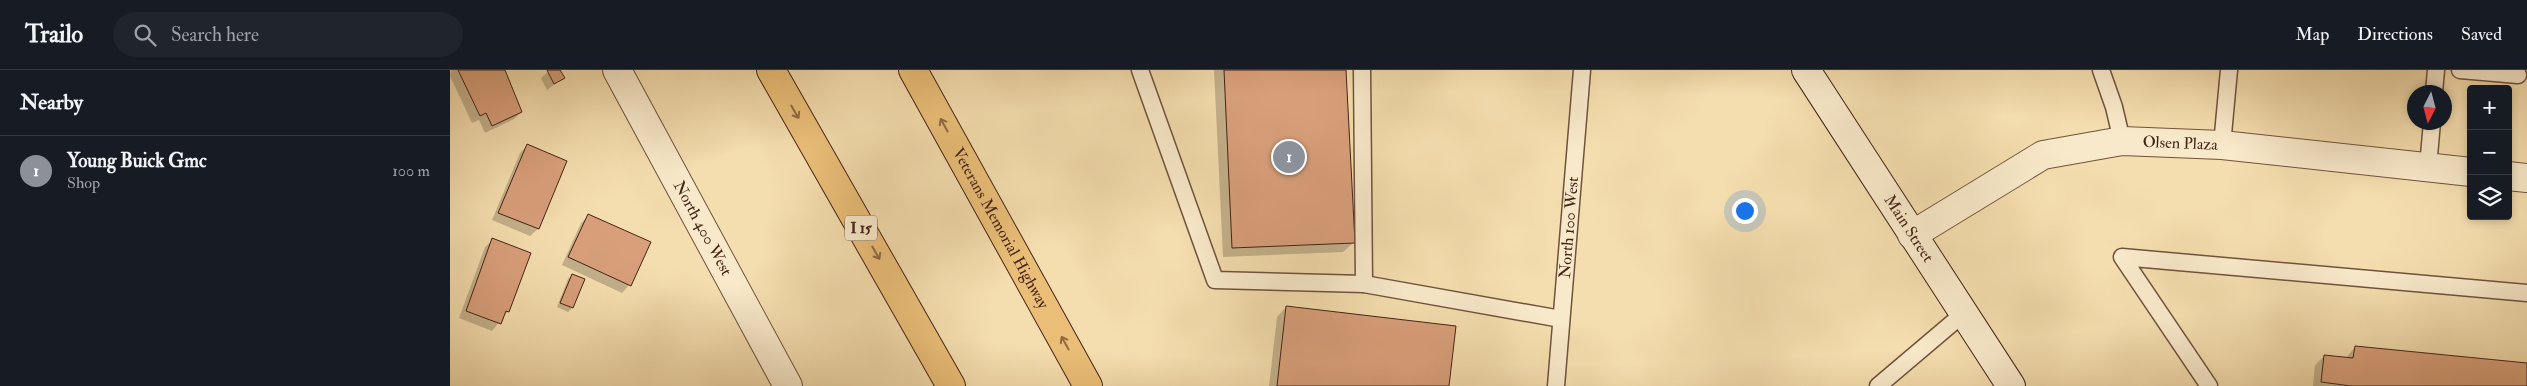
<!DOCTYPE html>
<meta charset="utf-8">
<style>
:root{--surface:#171b24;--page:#20242c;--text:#f1f3f6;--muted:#9ea1a6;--line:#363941;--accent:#8c9099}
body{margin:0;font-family:"IM FELL Double Pica",serif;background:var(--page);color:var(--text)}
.controls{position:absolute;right:15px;top:15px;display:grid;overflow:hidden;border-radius:5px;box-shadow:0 2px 8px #0003}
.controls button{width:45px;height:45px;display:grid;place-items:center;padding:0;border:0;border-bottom:1px solid var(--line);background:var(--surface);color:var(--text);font:25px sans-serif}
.compass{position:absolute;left:1957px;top:15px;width:45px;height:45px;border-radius:50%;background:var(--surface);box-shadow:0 2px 8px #0003;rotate:186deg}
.you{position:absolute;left:1294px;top:140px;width:18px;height:18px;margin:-12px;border:4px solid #fff;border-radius:50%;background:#1a73e8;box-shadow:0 0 0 8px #1a73e833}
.badge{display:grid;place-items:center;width:32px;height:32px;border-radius:50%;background:var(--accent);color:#fff;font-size:16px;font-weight:700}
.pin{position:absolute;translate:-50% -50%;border:2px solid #fff;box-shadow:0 1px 5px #0006}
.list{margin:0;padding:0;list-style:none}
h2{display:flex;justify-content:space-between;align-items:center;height:65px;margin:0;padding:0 20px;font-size:21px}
h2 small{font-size:16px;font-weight:400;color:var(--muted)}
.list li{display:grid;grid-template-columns:32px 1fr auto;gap:15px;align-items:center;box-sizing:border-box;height:70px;padding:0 20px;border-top:1px solid var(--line)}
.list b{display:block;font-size:19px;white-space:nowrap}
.list p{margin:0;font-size:16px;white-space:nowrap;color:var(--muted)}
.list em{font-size:16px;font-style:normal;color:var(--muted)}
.icon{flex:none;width:28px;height:28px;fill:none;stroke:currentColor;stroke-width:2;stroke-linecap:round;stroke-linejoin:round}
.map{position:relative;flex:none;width:2077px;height:316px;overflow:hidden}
header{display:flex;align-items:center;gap:30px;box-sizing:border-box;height:70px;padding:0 25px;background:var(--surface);border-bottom:1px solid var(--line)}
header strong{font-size:24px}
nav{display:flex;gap:28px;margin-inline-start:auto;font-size:18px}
.search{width:350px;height:45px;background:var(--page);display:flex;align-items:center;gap:12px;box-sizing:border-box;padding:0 18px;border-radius:28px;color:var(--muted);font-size:19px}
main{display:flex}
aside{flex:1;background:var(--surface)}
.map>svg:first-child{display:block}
</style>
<header>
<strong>Trailo</strong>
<div class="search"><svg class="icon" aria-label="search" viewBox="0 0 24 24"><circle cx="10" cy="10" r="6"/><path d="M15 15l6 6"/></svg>Search here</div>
<nav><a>Map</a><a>Directions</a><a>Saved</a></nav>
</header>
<main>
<aside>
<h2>Nearby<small></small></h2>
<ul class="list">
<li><span class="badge">1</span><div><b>Young Buick Gmc</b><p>Shop</p></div><em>100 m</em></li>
</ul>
</aside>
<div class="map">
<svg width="2077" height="316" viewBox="0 0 2077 316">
<rect width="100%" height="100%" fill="#f4ddae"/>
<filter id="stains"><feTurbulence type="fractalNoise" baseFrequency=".004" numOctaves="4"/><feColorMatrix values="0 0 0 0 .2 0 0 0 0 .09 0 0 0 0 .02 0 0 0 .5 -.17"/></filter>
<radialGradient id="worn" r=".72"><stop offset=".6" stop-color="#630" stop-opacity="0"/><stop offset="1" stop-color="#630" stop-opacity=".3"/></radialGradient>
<path fill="#0003" d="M 1,0 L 53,0 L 71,42 L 64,49 L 35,63 L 29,50 L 22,53 L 0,6 Z
M 100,0 L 109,0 L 113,8 L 97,20 L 91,8 Z
M 764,0 L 894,0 L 903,173 L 893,182 L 773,187 Z
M 77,76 L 116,92 L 88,159 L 80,166 L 42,150 L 70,83 Z
M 138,146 L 179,215 L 172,223 L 112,195 L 131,153 Z
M 43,170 L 58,241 L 42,261 L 9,248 L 35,177 Z
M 122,205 L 122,238 L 118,242 L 107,237 L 118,209 Z
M 836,237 L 998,316 L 819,316 L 827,247 Z
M 1905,277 L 2077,294 L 2077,316 L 1863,316 L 1865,295 L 1874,286 L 1896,288 Z"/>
<path fill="#d89f7a" stroke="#442317" d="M 8,0 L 55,0 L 72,42 L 42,56 L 36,43 L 30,46 Z
M 97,0 L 110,0 L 115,8 L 104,14 Z
M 774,0 L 896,0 L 905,173 L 782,178 Z
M 77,74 L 117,91 L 89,159 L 48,143 Z
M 138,144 L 201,172 L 181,216 L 118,187 Z
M 42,168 L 81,183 L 59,242 L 56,241 L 51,254 L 16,241 Z
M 122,204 L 135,209 L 123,238 L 110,233 Z
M 836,236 L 1006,256 L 999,316 L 827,316 Z
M 1905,276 L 2077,293 L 2077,316 L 1901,316 L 1871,312 L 1874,285 L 1903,288 Z"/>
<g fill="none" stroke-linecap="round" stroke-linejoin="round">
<g stroke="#70523d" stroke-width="19">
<g id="lane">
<path d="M 690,0 L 765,210 L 914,214 L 1111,249"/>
<path d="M 912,0 L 914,214"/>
<path d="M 1651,0 L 1664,37 L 1672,71"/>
<path d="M 2010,0 L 2068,5"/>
<path d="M 1984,22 L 1986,0"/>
<path d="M 1772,75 L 1779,0"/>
<path d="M 1978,97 L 1982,52"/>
<path id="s1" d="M 1106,316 L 1132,0"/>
<path d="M 1428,316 L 1513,244"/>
<path d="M 1759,316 L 1672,187 L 2077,223"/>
</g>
</g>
<g stroke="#70523d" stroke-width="30">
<g id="street">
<path id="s2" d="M 167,0 L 338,316"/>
<path d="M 2058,106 L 2077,108"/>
<path id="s3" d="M 1462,165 L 1593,85 L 1672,71 L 1772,75 L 2021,102"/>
</g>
</g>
<g stroke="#442317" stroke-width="30">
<g id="secondary">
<path id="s4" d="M 1356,0 L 1561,316"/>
</g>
</g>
<g stroke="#442317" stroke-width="30">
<g id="highway">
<path d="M 321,0 L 501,316"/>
<path id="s5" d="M 463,0 L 638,316"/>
</g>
</g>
<use href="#lane" stroke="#f8e9ca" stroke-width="16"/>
<use href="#street" stroke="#f8e9ca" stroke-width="28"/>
<use href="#secondary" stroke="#f8e9ca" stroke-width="28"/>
<use href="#highway" stroke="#eabe77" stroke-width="28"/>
</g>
<defs><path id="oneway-shaft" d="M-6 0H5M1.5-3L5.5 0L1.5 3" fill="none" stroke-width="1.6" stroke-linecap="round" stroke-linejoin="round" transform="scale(1.25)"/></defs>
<g stroke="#8f6942">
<use href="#oneway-shaft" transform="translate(345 42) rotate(60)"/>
<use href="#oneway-shaft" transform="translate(494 55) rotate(-119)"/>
<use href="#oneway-shaft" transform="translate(426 183) rotate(60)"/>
<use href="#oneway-shaft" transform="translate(615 273) rotate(-119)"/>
</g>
<g text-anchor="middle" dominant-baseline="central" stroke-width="4.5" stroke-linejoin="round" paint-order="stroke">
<rect fill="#f8e9ca" stroke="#7a5e4d" stroke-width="1" x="395" y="145.5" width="32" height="25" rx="4"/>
<g font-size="15" font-weight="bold" fill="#442317">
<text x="411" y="158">I 15</text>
</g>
<g font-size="16" fill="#442317" stroke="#f8e9ca">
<text stroke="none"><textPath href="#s3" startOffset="292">Olsen Plaza</textPath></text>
<text stroke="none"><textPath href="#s2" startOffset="180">North 400 West</textPath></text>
<text stroke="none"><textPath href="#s5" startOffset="181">Veterans Memorial Highway</textPath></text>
<text stroke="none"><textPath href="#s1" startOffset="159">North 100 West</textPath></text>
<text stroke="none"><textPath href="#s4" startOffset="189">Main Street</textPath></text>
</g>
</g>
<rect width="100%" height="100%" filter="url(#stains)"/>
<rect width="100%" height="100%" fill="url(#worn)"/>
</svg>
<div class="controls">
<button>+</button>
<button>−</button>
<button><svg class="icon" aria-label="layers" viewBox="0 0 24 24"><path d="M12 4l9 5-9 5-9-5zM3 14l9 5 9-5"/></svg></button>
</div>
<svg class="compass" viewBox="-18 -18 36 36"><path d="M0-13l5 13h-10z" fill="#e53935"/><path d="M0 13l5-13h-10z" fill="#9ea1a6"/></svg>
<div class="you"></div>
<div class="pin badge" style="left:839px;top:87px">1</div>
</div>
</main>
